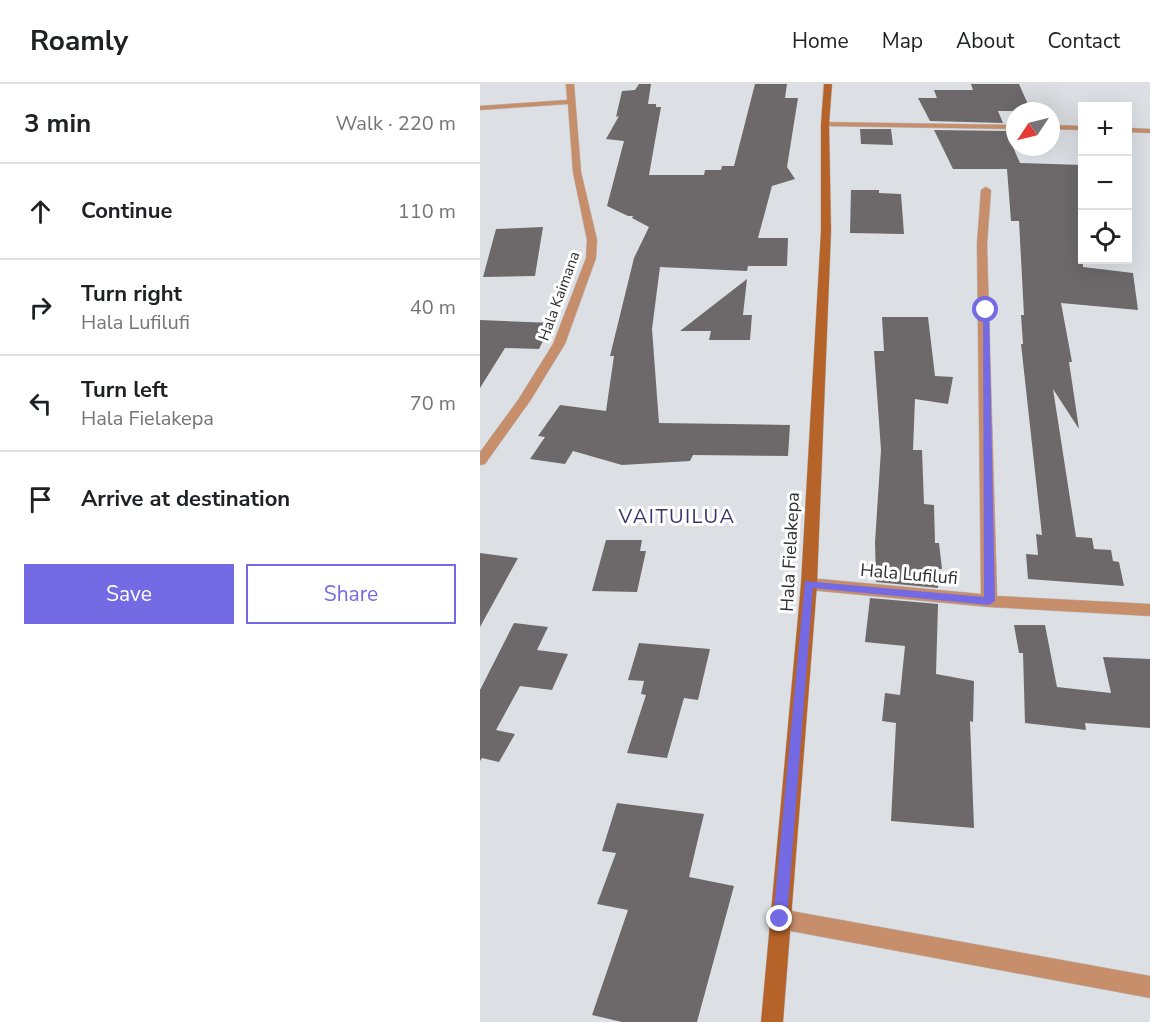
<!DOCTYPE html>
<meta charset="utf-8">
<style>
:root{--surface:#fff;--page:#f6f6f6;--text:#202124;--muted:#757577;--line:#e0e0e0;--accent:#736ae4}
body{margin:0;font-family:"Nunito Sans",sans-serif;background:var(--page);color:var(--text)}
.controls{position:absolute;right:18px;top:18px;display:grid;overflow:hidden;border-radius:0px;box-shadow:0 6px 24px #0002}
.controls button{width:54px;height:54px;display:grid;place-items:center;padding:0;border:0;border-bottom:2px solid var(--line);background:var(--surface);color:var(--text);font:30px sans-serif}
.compass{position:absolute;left:526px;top:18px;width:54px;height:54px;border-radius:50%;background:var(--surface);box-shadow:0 6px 24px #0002;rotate:235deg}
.stop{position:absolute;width:18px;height:18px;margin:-14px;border:4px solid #736ae4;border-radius:50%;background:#fff}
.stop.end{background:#736ae4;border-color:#fff;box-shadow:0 2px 6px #0008}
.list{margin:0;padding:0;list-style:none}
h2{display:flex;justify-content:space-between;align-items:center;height:78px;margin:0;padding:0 24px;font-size:26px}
h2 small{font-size:20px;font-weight:400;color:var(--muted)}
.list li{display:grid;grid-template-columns:39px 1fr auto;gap:18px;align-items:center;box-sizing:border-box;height:96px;padding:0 24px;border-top:2px solid var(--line)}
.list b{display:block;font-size:22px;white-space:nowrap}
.list p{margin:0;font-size:20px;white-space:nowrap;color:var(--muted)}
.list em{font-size:20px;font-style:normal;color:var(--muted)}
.actions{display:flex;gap:12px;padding:18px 24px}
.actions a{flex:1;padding:14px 0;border:2px solid var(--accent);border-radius:0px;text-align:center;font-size:21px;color:var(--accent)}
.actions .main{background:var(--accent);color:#fff}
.icon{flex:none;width:33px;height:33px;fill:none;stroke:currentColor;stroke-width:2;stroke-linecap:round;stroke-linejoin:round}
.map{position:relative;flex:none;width:670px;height:938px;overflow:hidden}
header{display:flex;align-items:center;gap:36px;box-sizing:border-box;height:84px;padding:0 30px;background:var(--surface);border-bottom:2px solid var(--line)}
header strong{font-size:28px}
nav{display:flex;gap:33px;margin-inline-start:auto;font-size:21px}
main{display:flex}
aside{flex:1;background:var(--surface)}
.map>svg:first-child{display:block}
</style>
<header>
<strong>Roamly</strong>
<nav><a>Home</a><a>Map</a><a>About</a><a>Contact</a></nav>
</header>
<main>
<aside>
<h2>3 min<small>Walk · 220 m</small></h2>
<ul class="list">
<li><svg class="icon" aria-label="ahead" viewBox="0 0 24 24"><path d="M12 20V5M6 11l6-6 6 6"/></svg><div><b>Continue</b></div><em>110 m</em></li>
<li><svg class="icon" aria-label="right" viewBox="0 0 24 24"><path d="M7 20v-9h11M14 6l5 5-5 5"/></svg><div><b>Turn right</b><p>Hala Lufilufi</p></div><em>40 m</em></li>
<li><svg class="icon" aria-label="left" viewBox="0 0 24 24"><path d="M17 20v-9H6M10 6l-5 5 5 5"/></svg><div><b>Turn left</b><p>Hala Fielakepa</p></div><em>70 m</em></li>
<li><svg class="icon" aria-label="arrive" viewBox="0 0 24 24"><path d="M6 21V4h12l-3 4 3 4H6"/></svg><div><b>Arrive at destination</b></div></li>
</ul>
<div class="actions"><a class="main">Save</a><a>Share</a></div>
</aside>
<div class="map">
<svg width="670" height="938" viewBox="0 0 670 938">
<rect width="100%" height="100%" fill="#dce0e4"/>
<path fill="#6d686a" d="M 159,0 L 171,0 L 168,20 L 176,20 L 176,23 L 181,23 L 169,91 L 224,91 L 225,86 L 241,86 L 242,82 L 254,82 L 275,0 L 307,0 L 305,14 L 318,14 L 307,83 L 315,95 L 292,102 L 278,154 L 308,154 L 307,182 L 268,182 L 267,187 L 180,183 L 172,245 L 179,339 L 310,341 L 308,372 L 213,371 L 210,377 L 142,381 L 93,367 L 85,380 L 50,375 L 65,353 L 58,352 L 80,321 L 126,327 L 134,272 L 130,272 L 154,174 L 169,143 L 152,134 L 153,132 L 148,132 L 127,122 L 144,57 L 126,55 L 139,32 L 136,33 L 142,7 L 155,6 Z
M 491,0 L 539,0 L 551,27 L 518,27 L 523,39 L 450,37 L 438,14 L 457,14 L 454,6 L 493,6 Z
M 380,45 L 411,45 L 413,61 L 381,60 Z
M 454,46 L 526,47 L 540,79 L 603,81 L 603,183 L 653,189 L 658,226 L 581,219 L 592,278 L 589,278 L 599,345 L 573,305 L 596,453 L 612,454 L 614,465 L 631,466 L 633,477 L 639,478 L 644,502 L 548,495 L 546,470 L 558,471 L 556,450 L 562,451 L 541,260 L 543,260 L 541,231 L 544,231 L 539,137 L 531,137 L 527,85 L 473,85 Z
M 371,106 L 399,106 L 399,109 L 421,110 L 424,150 L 370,149 Z
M 63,143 L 55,192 L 3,193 L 16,145 Z
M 267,195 L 263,231 L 272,231 L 270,256 L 229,256 L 231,247 L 200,247 Z
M 402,233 L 448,233 L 455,292 L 473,293 L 468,320 L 435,315 L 433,366 L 442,366 L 444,420 L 454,421 L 455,459 L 459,459 L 462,485 L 459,485 L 458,504 L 396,498 L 395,458 L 401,366 L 394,267 L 404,267 Z
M 0,236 L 72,239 L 59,265 L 25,264 L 0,304 Z
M 126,456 L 162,456 L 160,467 L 166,467 L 157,508 L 112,507 Z
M 0,469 L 38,474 L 0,543 Z
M 390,514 L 458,520 L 456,590 L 494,597 L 493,638 L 490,637 L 494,744 L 411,737 L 416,639 L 402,637 L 405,609 L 420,611 L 425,562 L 385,558 Z
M 34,539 L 68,543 L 57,566 L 88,570 L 72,606 L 40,602 L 16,646 L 35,650 L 19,678 L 2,674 L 0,677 L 0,606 Z
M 534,541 L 565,541 L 577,603 L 631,609 L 623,573 L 670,575 L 670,644 L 605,639 L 606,646 L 545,639 L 543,569 L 539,569 Z
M 159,559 L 230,565 L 218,616 L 204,614 L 187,674 L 147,669 L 166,611 L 161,610 L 164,597 L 148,596 Z
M 137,719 L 224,730 L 209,793 L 254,802 L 217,938 L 142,938 L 112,931 L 148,826 L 117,820 L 136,769 L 122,767 Z"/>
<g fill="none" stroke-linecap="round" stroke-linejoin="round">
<g stroke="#b9bdc0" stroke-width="1">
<path id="street" d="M 86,0 L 94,0 L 101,88 L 117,156 L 116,174 L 85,260 L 50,317 L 5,380 L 0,381 L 0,368 L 38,316 L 73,260 L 106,174 L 107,156 L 93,88 L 88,20 L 0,26 L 0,22 L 87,16 Z
M 342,38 L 535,41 L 535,45 L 345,42 L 342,42 Z
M 571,41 L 602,42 L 602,46 L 571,45 Z
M 648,44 L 670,45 L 670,49 L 648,48 Z
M 506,103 L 511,106 L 507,160 L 517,512 L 670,520 L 670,532 L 509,523 L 329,506 L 324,504 L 321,500 L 324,496 L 329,494 L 501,510 L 497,160 L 501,106 Z
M 300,825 L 670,892 L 670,914 L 300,845 L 293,842 L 289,835 L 293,828 Z"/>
</g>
<g stroke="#b9bdc0" stroke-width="1">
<path id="secondary" d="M 344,0 L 352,0 L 349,40 L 351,147 L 337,500 L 303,938 L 281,938 L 321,500 L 341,147 L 341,40 Z"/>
</g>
<use href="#street" fill="#c78e6b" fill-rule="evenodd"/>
<use href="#secondary" fill="#b56328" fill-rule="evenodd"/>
</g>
<path fill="#736ae4" d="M 503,224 L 509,226 L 515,517 L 509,521 L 333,504 L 307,835 L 305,840 L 300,842 L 295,840 L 293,835 L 325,497 L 504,513 Z"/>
<g text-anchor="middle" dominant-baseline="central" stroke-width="6" stroke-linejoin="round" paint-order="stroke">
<g font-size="15" fill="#2e2f31" stroke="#fff">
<text transform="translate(79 212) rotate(-70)">Hala Kaimana</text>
</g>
<g font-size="18" fill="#2e2f31" stroke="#fff">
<text transform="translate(310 468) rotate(-87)">Hala Fielakepa</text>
<text transform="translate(429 490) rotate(5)">Hala Lufilufi</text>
</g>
<g font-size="20" letter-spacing="1.5" fill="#36336e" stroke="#fff">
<text x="197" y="432">VAITUILUA</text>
</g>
</g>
</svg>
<div class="controls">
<button>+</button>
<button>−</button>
<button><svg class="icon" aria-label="locate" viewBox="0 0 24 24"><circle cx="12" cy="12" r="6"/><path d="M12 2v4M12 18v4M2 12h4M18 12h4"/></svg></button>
</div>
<svg class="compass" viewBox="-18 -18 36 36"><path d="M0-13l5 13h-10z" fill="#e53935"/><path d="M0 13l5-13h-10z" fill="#757577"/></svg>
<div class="stop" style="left:506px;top:226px"></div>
<div class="stop end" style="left:300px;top:835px"></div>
</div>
</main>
